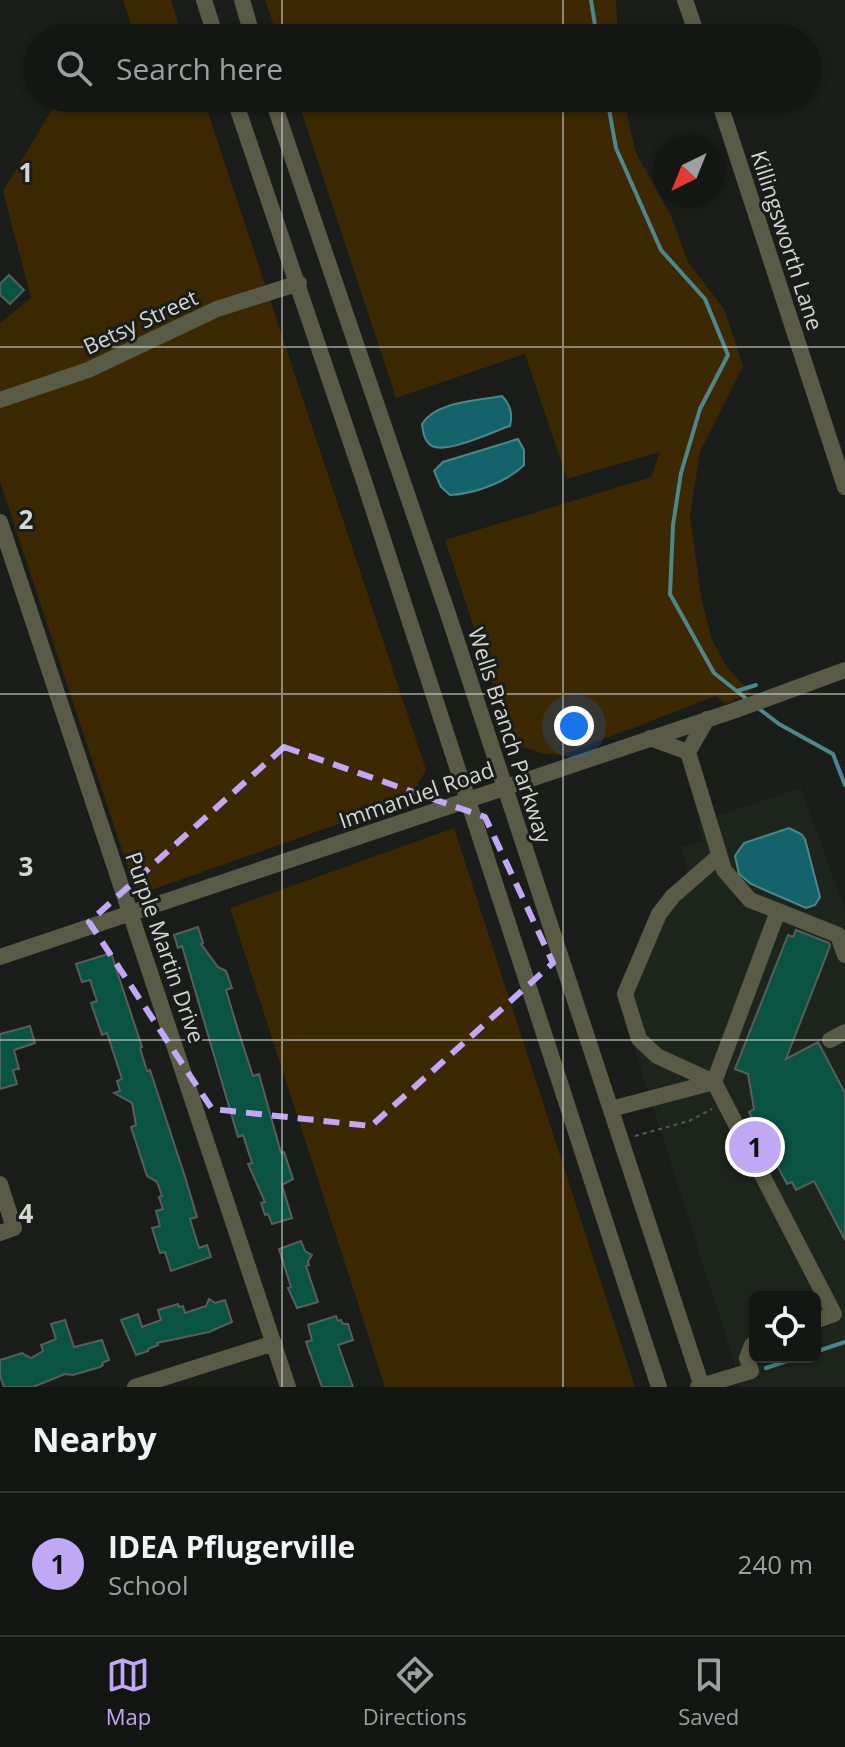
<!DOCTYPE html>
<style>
:root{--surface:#141614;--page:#1d1f1d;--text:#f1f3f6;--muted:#9d9fa0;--line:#333534;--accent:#c0a8f4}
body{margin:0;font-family:"Open Sans",sans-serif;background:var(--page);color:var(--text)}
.controls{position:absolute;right:24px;bottom:24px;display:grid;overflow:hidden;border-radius:12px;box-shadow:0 2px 6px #0004}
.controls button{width:72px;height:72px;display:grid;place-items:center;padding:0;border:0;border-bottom:2px solid var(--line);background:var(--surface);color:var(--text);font:40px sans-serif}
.compass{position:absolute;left:653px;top:136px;width:72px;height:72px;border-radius:50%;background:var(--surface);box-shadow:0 2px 6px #0004;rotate:223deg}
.you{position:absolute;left:574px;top:726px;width:28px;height:28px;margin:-20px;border:6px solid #fff;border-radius:50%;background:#1a73e8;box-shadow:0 0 0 12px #1a73e833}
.badge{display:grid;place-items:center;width:52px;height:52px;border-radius:50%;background:var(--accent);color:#111;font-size:26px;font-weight:700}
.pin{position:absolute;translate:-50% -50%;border:4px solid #fff;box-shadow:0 2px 8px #0006}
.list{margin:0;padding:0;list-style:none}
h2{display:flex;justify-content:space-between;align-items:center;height:104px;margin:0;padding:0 32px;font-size:34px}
h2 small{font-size:26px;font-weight:400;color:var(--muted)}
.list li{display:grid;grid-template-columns:52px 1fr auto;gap:24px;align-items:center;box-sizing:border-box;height:144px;padding:0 32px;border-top:2px solid var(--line)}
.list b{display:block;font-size:30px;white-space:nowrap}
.list p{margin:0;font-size:26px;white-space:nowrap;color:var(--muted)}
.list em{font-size:26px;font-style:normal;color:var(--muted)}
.icon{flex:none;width:44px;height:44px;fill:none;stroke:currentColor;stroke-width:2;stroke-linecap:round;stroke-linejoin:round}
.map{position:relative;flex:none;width:845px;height:1387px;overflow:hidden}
.search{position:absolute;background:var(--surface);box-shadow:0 2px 6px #0004;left:24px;right:24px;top:24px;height:88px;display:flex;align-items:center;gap:20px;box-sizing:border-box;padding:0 28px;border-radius:44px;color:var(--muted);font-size:30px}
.sheet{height:248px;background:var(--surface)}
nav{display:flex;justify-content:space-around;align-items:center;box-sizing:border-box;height:112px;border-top:2px solid var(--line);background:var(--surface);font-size:22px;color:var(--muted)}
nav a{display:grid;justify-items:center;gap:4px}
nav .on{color:var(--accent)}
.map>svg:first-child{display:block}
</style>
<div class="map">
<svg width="845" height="1387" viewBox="0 0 845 1387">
<rect width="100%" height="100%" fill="#1a1d1a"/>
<path fill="#1e251d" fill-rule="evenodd" d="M 801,788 L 845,910 L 845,1387 L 742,1387 L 618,997 L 654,906 L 688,873 L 681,847 L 703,841 L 696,823 ZM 755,1297 L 815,1297 L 815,1357 L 755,1357 Z"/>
<path fill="#3c2903" d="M 123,0 L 171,0 L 183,38 L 117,38 L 131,23 Z
M 265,0 L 616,0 L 618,38 L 278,38 Z
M 59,98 L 203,98 L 426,770 L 409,799 L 137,895 L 0,482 L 0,323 L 31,298 L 3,191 Z
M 297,98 L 623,98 L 636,153 L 671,216 L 688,262 L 724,309 L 743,366 L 700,452 L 690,516 L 701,597 L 712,640 L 727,667 L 751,693 L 725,704 L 716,696 L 562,755 L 540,753 L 512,743 L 445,540 L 651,477 L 660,452 L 567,479 L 525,354 L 396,398 Z
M 454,828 L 635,1387 L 385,1387 L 230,908 Z"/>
<path fill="#15636a" stroke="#4e868a" stroke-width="2" d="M 502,396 C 510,404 513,414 510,426 C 494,431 447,454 432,446 C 424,441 423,432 422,424 C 436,401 478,401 502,396 Z
M 518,439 L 524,450 L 524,465 C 507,482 474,494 450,495 L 441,487 L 434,471 L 443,462 Z
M 789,828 L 801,834 L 805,839 L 820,897 L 815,905 L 806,908 L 751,884 L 739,874 L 735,856 L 744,843 Z"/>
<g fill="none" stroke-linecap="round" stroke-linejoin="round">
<path stroke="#4e868a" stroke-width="4" d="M 591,0 L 597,38
M 607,98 L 616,148 L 661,250 L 705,299 L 728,355 L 700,409 L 681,473 L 673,525 L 670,594 L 714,673 L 748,700
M 737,691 L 756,685
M 758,708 L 779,724 L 833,754 L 845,785
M 815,1352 L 845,1342
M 766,1368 L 799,1357"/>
</g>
<path fill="#0b5343" stroke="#585e5c" stroke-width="2" d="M 9,275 L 24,290 L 10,304 L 0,295 L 0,284 Z
M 198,927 L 203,943 L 201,944 L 218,967 L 226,971 L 232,988 L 226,990 L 238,1030 L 253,1076 L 259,1074 L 281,1153 L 284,1152 L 293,1179 L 282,1185 L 292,1218 L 272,1224 L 268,1214 L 265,1215 L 261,1203 L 265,1202 L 248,1164 L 252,1163 L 243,1135 L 238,1137 L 182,946 L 178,948 L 174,935 Z
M 796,930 L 829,943 L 830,946 L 786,1059 L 818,1042 L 845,1093 L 845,1240 L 814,1181 L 796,1190 L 792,1182 L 787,1184 L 749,1112 L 754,1109 L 748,1074 L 735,1069 L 788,935 L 793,937 Z
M 111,953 L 142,1047 L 140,1048 L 147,1071 L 150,1070 L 186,1180 L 197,1217 L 190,1219 L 199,1248 L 207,1245 L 211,1257 L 171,1271 L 165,1252 L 160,1253 L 152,1228 L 160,1226 L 156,1211 L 163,1209 L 159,1197 L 162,1196 L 157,1182 L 147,1176 L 131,1127 L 136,1125 L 132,1103 L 114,1093 L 120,1091 L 117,1081 L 122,1079 L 107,1033 L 102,1035 L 91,1003 L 97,1001 L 90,980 L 82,982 L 76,964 Z
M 30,1026 L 35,1043 L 14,1050 L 19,1069 L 13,1070 L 17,1084 L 0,1089 L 0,1034 Z
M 301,1241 L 305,1251 L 312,1255 L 308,1261 L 309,1265 L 306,1266 L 318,1302 L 297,1308 L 288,1288 L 291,1287 L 279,1249 Z
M 209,1299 L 215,1303 L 225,1300 L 232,1322 L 209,1332 L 157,1343 L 158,1345 L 148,1349 L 148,1351 L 136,1355 L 121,1320 L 138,1314 L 142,1327 L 161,1320 L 158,1310 L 178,1304 L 179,1307 L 183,1306 L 185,1313 L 206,1306 Z
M 336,1316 L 338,1321 L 341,1320 L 343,1324 L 348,1324 L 353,1340 L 338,1345 L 353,1387 L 322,1387 L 306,1342 L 312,1340 L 308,1325 Z
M 65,1320 L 74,1347 L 102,1340 L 109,1360 L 102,1363 L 103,1365 L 100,1367 L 73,1375 L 65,1374 L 33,1387 L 4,1387 L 0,1376 L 0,1360 L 22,1353 L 31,1358 L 43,1351 L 41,1345 L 56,1339 L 51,1324 Z"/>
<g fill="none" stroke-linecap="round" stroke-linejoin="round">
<path stroke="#585a58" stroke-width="2" stroke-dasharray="4 4" stroke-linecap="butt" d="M 635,1136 L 689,1121 L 712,1109"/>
<path stroke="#5a5b46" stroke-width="16" d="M 204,0 L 216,38
M 242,0 L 253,38
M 685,0 L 698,38
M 234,98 L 364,481 L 659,1387
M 272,98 L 448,614 L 702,1387
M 718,98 L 845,487
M 0,400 L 88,370 L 217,309 L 299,283
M 0,522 L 288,1387
M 707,719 L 688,752 L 724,870 L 750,900 L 778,911 L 714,1082 L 657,1056 L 639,1039 L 625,994 L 659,914 L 673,896 L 719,856
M 650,738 L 688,752
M 778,911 L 838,935 L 845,955
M 0,957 L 736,710 L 845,670
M 830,1040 L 845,1032
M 611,1109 L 714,1082 L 834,1314 L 815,1321
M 0,1184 L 14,1228 L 0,1233
M 135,1387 L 274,1343
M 698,1387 L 751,1371 L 747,1358 L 752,1345 L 755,1343"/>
</g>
<path fill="none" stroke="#c0a8f4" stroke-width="6" stroke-dasharray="16 10" stroke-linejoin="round" d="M 284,747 L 485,817 L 553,963 L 371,1126 L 212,1109 L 89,922 Z"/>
<path fill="none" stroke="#d4d6d4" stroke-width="2" stroke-opacity="0.55" d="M 282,0 L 282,38M 563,0 L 563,38M 282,98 L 282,1387M 563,98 L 563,1387M 0,347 L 845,347M 0,694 L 845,694M 0,1040 L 845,1040"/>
<g text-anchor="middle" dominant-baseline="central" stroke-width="6" stroke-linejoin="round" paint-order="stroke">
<g font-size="22" fill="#d4d6d4" stroke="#1a1d1a">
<text transform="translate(788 240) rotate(72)">Killingsworth Lane</text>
<text transform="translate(140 321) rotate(-25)">Betsy Street</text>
<text transform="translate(511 735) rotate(72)">Wells Branch Parkway</text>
<text transform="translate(416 794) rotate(-19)">Immanuel Road</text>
<text transform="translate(166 947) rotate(71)">Purple Martin Drive</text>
</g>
</g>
<g font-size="26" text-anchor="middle" font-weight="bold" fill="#d4d6d4" stroke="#1a1d1a" stroke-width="6" stroke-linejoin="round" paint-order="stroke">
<text x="26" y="182">1</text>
<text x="26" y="529">2</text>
<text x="26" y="876">3</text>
<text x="26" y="1223">4</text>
</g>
</svg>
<div class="controls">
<button><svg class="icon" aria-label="locate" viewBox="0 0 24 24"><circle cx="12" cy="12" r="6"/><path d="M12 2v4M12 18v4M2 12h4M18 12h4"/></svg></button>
</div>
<svg class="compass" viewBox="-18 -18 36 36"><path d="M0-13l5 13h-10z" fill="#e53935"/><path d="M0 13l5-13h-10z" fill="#9d9fa0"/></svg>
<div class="you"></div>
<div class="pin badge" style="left:755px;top:1147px">1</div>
<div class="search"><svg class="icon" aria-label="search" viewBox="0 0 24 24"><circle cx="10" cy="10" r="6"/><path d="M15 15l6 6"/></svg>Search here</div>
</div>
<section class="sheet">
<h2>Nearby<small></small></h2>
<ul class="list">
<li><span class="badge">1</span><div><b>IDEA Pflugerville</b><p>School</p></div><em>240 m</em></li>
</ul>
</section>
<nav>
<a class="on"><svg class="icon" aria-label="map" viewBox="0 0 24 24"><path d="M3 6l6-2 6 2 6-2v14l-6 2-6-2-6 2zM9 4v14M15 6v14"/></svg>Map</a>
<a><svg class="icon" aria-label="directions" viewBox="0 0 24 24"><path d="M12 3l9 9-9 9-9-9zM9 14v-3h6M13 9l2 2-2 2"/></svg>Directions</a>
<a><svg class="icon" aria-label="saved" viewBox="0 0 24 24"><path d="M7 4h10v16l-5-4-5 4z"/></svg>Saved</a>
</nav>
